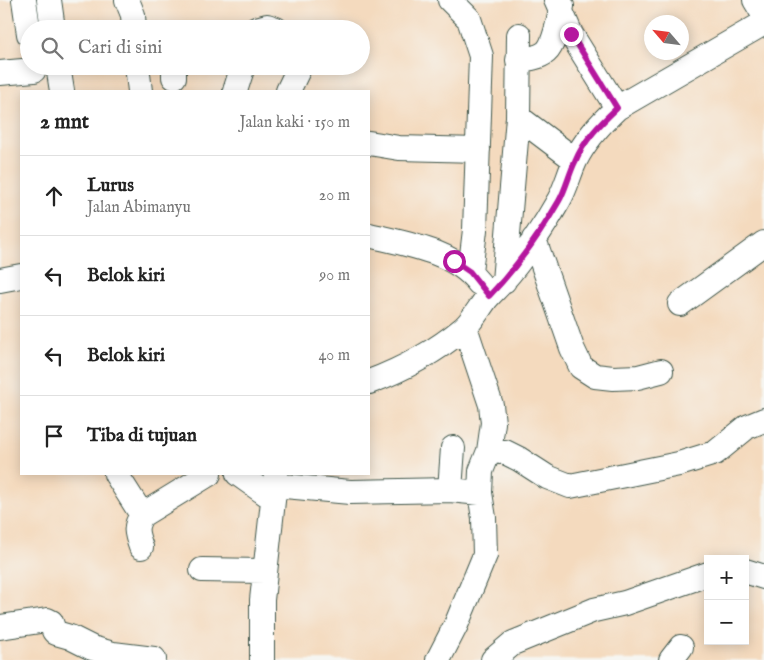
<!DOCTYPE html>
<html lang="id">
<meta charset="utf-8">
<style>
:root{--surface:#fff;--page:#f6f6f6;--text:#222;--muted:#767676;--line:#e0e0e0}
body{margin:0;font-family:"IM FELL English",serif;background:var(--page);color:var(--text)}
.controls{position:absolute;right:15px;bottom:15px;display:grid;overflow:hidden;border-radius:0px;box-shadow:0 2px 12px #0003}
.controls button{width:45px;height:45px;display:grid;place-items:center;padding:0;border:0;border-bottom:1px solid var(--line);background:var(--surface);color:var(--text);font:25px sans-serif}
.compass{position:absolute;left:644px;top:15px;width:45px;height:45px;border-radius:50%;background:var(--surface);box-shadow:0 2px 12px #0003;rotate:298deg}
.stop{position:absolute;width:15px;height:15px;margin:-11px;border:4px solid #b5179e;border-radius:50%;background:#fff}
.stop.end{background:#b5179e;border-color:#fff;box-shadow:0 1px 5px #0008}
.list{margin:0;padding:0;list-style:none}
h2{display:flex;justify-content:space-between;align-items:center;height:65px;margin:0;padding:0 20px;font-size:21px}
h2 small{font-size:16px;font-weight:400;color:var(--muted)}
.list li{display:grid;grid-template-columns:32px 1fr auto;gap:15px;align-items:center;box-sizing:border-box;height:80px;padding:0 20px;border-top:1px solid var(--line)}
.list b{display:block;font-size:19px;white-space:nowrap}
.list p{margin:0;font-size:16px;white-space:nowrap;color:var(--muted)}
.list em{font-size:16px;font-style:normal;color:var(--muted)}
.icon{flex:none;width:28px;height:28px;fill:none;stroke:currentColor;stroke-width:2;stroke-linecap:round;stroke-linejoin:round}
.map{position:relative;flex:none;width:764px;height:660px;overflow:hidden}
.search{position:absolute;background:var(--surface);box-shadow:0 2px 12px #0003;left:20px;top:20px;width:350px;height:55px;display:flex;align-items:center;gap:12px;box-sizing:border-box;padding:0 18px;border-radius:28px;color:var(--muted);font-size:19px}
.panel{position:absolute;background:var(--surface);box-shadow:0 2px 12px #0003;left:20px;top:90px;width:350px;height:385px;border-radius:0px}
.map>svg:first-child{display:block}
</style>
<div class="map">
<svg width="764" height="660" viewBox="0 0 764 660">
<rect width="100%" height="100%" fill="#f6f6f2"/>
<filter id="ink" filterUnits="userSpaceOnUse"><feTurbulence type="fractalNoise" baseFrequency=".02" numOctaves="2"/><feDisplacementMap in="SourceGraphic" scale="10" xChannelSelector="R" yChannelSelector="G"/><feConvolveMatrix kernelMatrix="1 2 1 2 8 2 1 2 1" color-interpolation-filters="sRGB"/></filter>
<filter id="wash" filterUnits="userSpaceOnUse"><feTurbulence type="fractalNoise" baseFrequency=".0096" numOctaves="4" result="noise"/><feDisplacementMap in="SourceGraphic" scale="20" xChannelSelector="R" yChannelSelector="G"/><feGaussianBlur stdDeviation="1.12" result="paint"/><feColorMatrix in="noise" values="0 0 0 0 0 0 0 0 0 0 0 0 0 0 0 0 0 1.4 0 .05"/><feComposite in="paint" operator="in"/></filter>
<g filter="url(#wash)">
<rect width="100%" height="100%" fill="#f4dabe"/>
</g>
<g filter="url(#ink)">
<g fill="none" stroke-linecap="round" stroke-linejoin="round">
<g stroke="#3f5549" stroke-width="26">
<path id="minor" d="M 24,0 L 29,34
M 49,0 L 53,29
M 127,0 L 133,15 L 134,29
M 450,0 L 469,19 L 481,56 L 475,230 L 470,272
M 556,0 L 571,34 L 617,108
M 755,0 L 764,15
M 256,29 L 267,26 L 276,29
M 518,60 C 527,59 539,58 546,52 C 555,44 559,18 562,6
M 58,66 L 62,91
M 137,66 L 140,91
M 0,73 L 34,70
M 174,77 L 174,66
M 235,91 L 243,66
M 288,91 L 300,66
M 518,117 L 575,160
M 369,143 L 399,148 L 478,150
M 369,235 C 406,244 454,251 479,283
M 534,239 L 572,348 L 581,367 L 595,376 L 613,378 L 638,377 L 661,371
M 0,280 L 21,276
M 504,281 L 518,117 L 519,35
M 680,304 L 764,243
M 465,327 L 491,405 L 493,423 L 489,451
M 369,382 C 404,369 435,352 464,328 C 473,320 480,307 487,298 C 492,292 498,287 503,281 C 522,260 545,225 559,200 C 566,188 569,174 575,161 C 585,140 600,124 617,108 L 764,23
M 116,474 L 142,515
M 238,474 L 272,498
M 274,485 L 350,492 L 450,490 L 480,493
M 450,490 L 453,448
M 141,547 C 136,533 134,527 142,515 L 209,474
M 202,570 L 264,571
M 745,571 L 764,577
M 0,627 L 47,620 L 51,622 L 54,631 L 56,633 L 70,637 L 92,648 L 113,654 L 154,659
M 262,660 L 262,600 L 276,474
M 438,660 L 456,625 L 485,555 L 484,518 L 480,493 L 481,471 L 489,451 L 505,452 L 519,459 L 547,477 L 570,486 L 679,464 L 715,453 L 747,427 L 764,420
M 493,660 L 513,643 L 594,610 L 625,603 L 708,574
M 671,660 L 681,647"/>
</g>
<use href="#minor" stroke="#fff" stroke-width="24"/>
</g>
</g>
<g fill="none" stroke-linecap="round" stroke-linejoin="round" filter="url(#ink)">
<path stroke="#b5179e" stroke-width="6" d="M 454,261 L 470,272 L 489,296 C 516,268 540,234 559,201 C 566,189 569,174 575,162 C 584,140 600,124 617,108 L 571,34"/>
</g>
</svg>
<div class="controls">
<button>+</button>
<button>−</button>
</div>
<svg class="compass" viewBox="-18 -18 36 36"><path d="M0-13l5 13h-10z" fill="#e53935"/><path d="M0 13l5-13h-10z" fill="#767676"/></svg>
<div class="stop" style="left:454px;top:261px"></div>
<div class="stop end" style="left:571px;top:34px"></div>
<div class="search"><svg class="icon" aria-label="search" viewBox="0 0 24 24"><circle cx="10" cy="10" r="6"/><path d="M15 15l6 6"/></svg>Cari di sini</div>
<section class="panel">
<h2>2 mnt<small>Jalan kaki · 150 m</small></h2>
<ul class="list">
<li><svg class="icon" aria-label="ahead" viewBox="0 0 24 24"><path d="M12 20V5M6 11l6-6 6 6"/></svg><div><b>Lurus</b><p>Jalan Abimanyu</p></div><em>20 m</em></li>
<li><svg class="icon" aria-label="left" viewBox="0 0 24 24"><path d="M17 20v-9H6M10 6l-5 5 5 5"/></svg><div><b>Belok kiri</b></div><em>90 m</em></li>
<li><svg class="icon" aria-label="left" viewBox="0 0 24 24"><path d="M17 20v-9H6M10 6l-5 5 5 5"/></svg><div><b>Belok kiri</b></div><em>40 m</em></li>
<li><svg class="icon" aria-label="arrive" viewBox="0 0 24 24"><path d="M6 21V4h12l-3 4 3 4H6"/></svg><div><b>Tiba di tujuan</b></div></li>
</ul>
</section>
</div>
